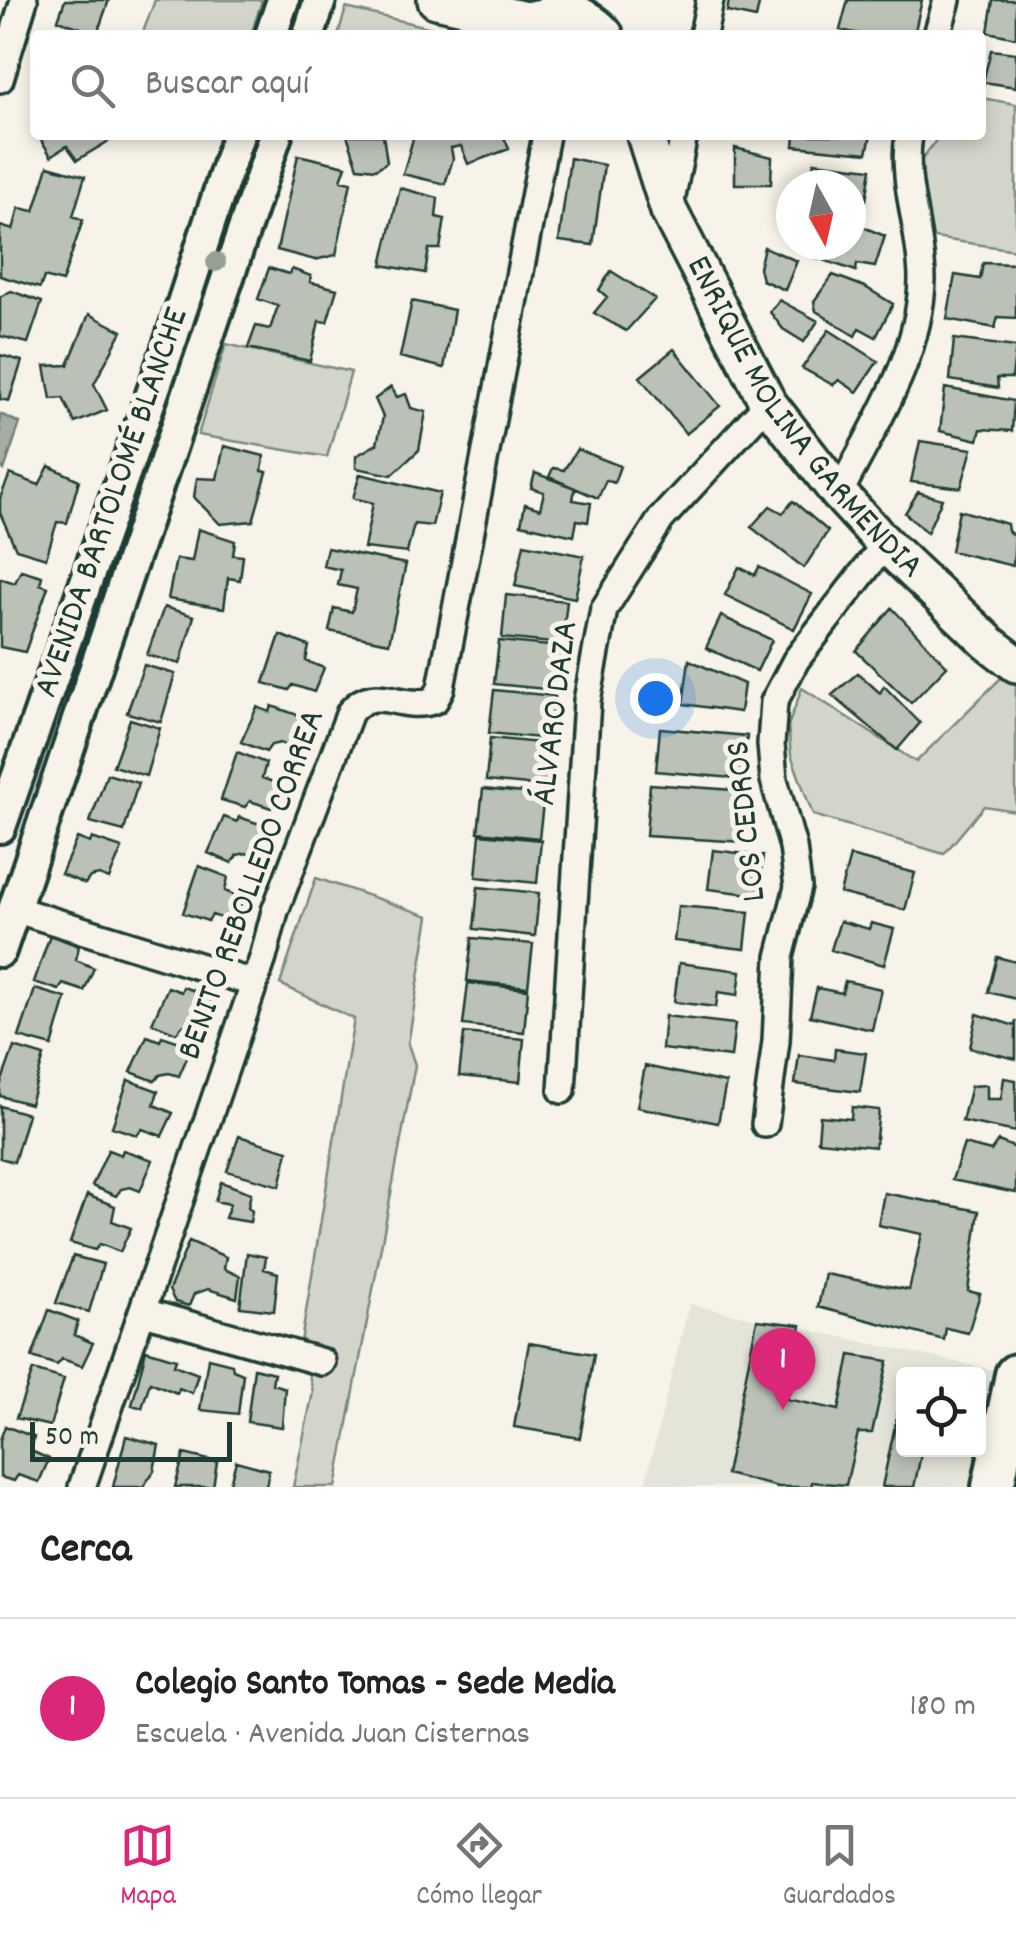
<!DOCTYPE html>
<html lang="es">
<meta charset="utf-8">
<style>
:root{--surface:#fff;--page:#f2f2f2;--text:#222;--muted:#767676;--line:#e0e0e0;--accent:#db2777}
body{margin:0;font-family:Dekko,sans-serif;background:var(--page);color:var(--text)}
.controls{position:absolute;right:30px;bottom:30px;display:grid;overflow:hidden;border-radius:10px;box-shadow:0 5px 15px #0003}
.controls button{width:90px;height:90px;display:grid;place-items:center;padding:0;border:0;border-bottom:2px solid var(--line);background:var(--surface);color:var(--text);font:50px sans-serif}
.compass{position:absolute;left:776px;top:170px;width:90px;height:90px;border-radius:50%;background:var(--surface);box-shadow:0 5px 15px #0003;rotate:172deg}
.scale{position:absolute;left:30px;bottom:25px;width:202px;box-sizing:border-box;padding-left:10px;border:5px solid #1f3d34;border-top:0;font-size:28px;line-height:35px;white-space:nowrap;color:#1f3d34;-webkit-text-stroke:8px #f7f3e8;paint-order:stroke}
.you{position:absolute;left:655px;top:698px;width:35px;height:35px;margin:-25px;border:8px solid #fff;border-radius:50%;background:#1a73e8;box-shadow:0 0 0 15px #1a73e833}
.badge{display:grid;place-items:center;width:65px;height:65px;border-radius:50%;background:var(--accent);color:#fff;font-size:32px;font-weight:700}
.pin{position:absolute;translate:-50% -82px;filter:drop-shadow(0 2px 5px #0008)}
.pin::after{content:'';position:absolute;top:52px;width:35px;height:30px;background:inherit;clip-path:polygon(0 0,100% 0,50% 100%)}
.list{margin:0;padding:0;list-style:none}
h2{display:flex;justify-content:space-between;align-items:center;height:130px;margin:0;padding:0 40px;font-size:42px}
h2 small{font-size:32px;font-weight:400;color:var(--muted)}
.list li{display:grid;grid-template-columns:65px 1fr auto;gap:30px;align-items:center;box-sizing:border-box;height:180px;padding:0 40px;border-top:2px solid var(--line)}
.list b{display:block;font-size:38px;white-space:nowrap}
.list p{margin:0;font-size:32px;white-space:nowrap;color:var(--muted)}
.list em{font-size:32px;font-style:normal;color:var(--muted)}
.icon{flex:none;width:55px;height:55px;fill:none;stroke:currentColor;stroke-width:2;stroke-linecap:round;stroke-linejoin:round}
.map{position:relative;flex:none;width:1016px;height:1487px;overflow:hidden}
.search{position:absolute;background:var(--surface);box-shadow:0 5px 15px #0003;left:30px;right:30px;top:30px;height:110px;display:flex;align-items:center;gap:25px;box-sizing:border-box;padding:0 35px;border-radius:10px;color:var(--muted);font-size:38px}
.sheet{height:310px;background:var(--surface)}
nav{display:flex;justify-content:space-around;align-items:center;box-sizing:border-box;height:140px;border-top:2px solid var(--line);background:var(--surface);font-size:28px;color:var(--muted)}
nav a{display:grid;justify-items:center;gap:5px}
nav .on{color:var(--accent)}
.map>svg:first-child{display:block}
</style>
<div class="map">
<svg width="1016" height="1487" viewBox="0 0 1016 1487">
<rect width="100%" height="100%" fill="#f7f3e8"/>
<filter id="ink" filterUnits="userSpaceOnUse"><feTurbulence type="fractalNoise" baseFrequency=".01" numOctaves="2"/><feDisplacementMap in="SourceGraphic" scale="20" xChannelSelector="R" yChannelSelector="G"/><feConvolveMatrix kernelMatrix="1 2 1 2 8 2 1 2 1" color-interpolation-filters="sRGB"/></filter>
<g filter="url(#ink)">
<path fill="#e5e4d9" d="M 689,1304 L 993,1370 L 979,1446 L 978,1374 L 904,1374 L 904,1450 L 978,1450 L 971,1487 L 644,1487 Z"/>
<path fill="#d3d5ca" stroke="#79897f" stroke-width="2.5" d="M 155,0 L 262,0 L 251,35 L 142,35 Z
M 346,8 L 462,35 L 338,35 Z
M 981,98 L 1016,104 L 1016,250 L 920,236 L 911,174 L 940,135 L 981,135 Z
M 226,344 L 351,372 L 327,457 L 198,435 Z
M 1005,674 L 1016,682 L 1016,811 L 984,806 L 944,854 L 813,815 L 791,755 L 788,726 L 802,688 L 916,762 Z
M 316,878 L 429,916 L 408,1044 L 415,1065 L 336,1487 L 293,1487 L 313,1392 L 301,1342 L 354,1019 L 280,984 Z"/>
<path fill="#a4ada3" stroke="#6f8077" stroke-width="2.5" d="M 0,414 L 20,423 L 4,470 L 0,465 Z"/>
<path fill="#bbc1b6" stroke="#1f3d34" stroke-width="2.5" d="M 65,0 L 109,0 L 97,34 L 58,20 Z
M 729,0 L 760,0 L 756,18 L 727,12 Z
M 848,0 L 922,0 L 914,35 L 865,35 L 840,30 Z
M 993,0 L 1016,0 L 1016,38 L 988,32 Z
M 991,50 L 1016,53 L 1016,87 L 983,82 Z
M 38,135 L 119,135 L 77,160 L 67,146 L 51,156 Z
M 347,135 L 383,135 L 387,162 L 376,169 L 358,167 Z
M 414,135 L 503,135 L 509,149 L 468,164 L 461,146 L 451,148 L 453,159 L 445,184 L 403,174 Z
M 795,135 L 871,135 L 867,153 L 794,146 Z
M 735,148 L 772,157 L 771,184 L 735,184 Z
M 298,155 L 346,166 L 341,180 L 351,182 L 336,255 L 315,260 L 277,250 Z
M 570,158 L 604,165 L 593,245 L 559,241 Z
M 814,162 L 871,169 L 866,200 L 853,198 L 851,207 L 851,185 L 809,185 Z
M 48,166 L 85,176 L 73,216 L 83,220 L 62,282 L 44,277 L 40,288 L 0,276 L 0,226 L 13,230 L 19,208 L 34,211 Z
M 400,188 L 438,198 L 436,217 L 445,219 L 440,249 L 429,249 L 425,273 L 382,265 Z
M 851,222 L 885,236 L 875,267 L 857,264 L 856,271 L 811,256 L 814,245 L 851,245 Z
M 764,247 L 797,261 L 785,290 L 762,280 L 759,268 Z
M 983,263 L 1016,264 L 1016,318 L 998,317 L 995,328 L 947,319 L 955,275 L 980,279 Z
M 269,268 L 289,274 L 292,269 L 311,276 L 310,282 L 337,289 L 327,322 L 319,321 L 310,361 L 248,348 L 256,326 L 270,329 L 278,306 L 258,299 Z
M 611,271 L 655,299 L 626,331 L 594,313 L 607,297 L 599,290 Z
M 833,275 L 865,287 L 893,304 L 876,337 L 859,328 L 855,336 L 816,311 L 814,301 Z
M 11,291 L 42,302 L 28,343 L 0,336 L 0,297 Z
M 779,300 L 818,321 L 804,342 L 783,329 L 770,312 Z
M 412,301 L 454,310 L 444,368 L 400,357 Z
M 89,314 L 122,331 L 94,384 L 107,410 L 75,423 L 63,398 L 51,399 L 45,366 L 68,365 Z
M 829,330 L 878,361 L 857,392 L 839,380 L 833,385 L 802,368 Z
M 954,339 L 1016,347 L 1012,378 L 997,378 L 998,388 L 950,380 Z
M 674,349 L 720,406 L 686,434 L 640,377 Z
M 0,355 L 22,361 L 9,401 L 0,399 Z
M 391,387 L 397,397 L 406,394 L 411,408 L 426,412 L 419,450 L 392,475 L 356,468 L 356,456 L 377,444 L 383,417 L 375,399 Z
M 945,388 L 1014,401 L 1012,431 L 981,429 L 978,440 L 940,431 Z
M 920,441 L 972,449 L 961,488 L 911,482 Z
M 224,446 L 264,456 L 262,471 L 267,472 L 253,521 L 220,524 L 194,497 L 197,478 L 217,479 Z
M 577,449 L 620,466 L 614,483 L 606,480 L 598,498 L 549,477 L 553,468 L 564,470 Z
M 49,466 L 79,480 L 67,523 L 57,522 L 46,558 L 16,549 L 0,513 L 0,498 L 10,474 L 39,485 Z
M 535,473 L 575,488 L 573,500 L 591,503 L 588,522 L 577,520 L 574,536 L 521,524 L 525,504 L 540,509 L 544,492 L 531,488 Z
M 360,474 L 440,493 L 432,526 L 414,524 L 407,553 L 364,548 L 373,503 L 353,498 Z
M 918,492 L 942,499 L 927,533 L 905,513 Z
M 793,501 L 828,531 L 804,568 L 751,527 L 770,506 L 783,513 Z
M 959,510 L 1007,524 L 1008,531 L 1015,537 L 1013,566 L 951,551 Z
M 198,529 L 235,541 L 233,555 L 243,556 L 240,580 L 228,578 L 224,608 L 168,599 L 176,559 L 192,561 Z
M 524,544 L 584,556 L 575,598 L 515,586 Z
M 327,548 L 406,564 L 389,643 L 329,631 L 334,608 L 352,612 L 357,589 L 338,585 L 341,570 L 323,566 Z
M 739,567 L 755,575 L 759,567 L 812,594 L 794,629 L 725,595 Z
M 21,570 L 42,576 L 40,584 L 48,587 L 25,652 L 0,647 L 0,578 L 15,583 Z
M 506,595 L 567,601 L 562,644 L 502,638 Z
M 164,607 L 194,616 L 180,664 L 147,655 Z
M 892,608 L 947,666 L 911,703 L 856,651 Z
M 721,616 L 772,640 L 757,671 L 706,648 Z
M 280,635 L 309,646 L 306,661 L 324,668 L 314,692 L 293,685 L 289,690 L 264,683 Z
M 499,641 L 560,647 L 555,690 L 494,684 Z
M 689,660 L 744,684 L 740,712 L 683,704 Z
M 144,665 L 175,674 L 161,722 L 127,713 Z
M 858,673 L 880,693 L 884,686 L 920,723 L 897,750 L 832,695 Z
M 494,690 L 555,696 L 550,739 L 489,733 Z
M 272,706 L 303,717 L 290,747 L 280,743 L 271,745 L 266,752 L 241,742 L 257,707 L 270,712 Z
M 130,719 L 160,728 L 146,776 L 113,766 Z
M 660,728 L 747,736 L 743,779 L 656,771 Z
M 490,738 L 551,744 L 547,787 L 486,781 Z
M 237,752 L 266,763 L 262,778 L 281,785 L 271,808 L 250,801 L 245,807 L 221,800 Z
M 107,774 L 138,783 L 124,831 L 90,822 Z
M 650,784 L 748,791 L 744,842 L 646,836 Z
M 483,789 L 544,795 L 539,838 L 478,832 Z
M 224,817 L 237,822 L 239,817 L 269,827 L 256,857 L 246,853 L 237,855 L 232,863 L 208,853 Z
M 480,834 L 541,840 L 537,883 L 476,877 Z
M 77,838 L 90,843 L 92,838 L 122,848 L 109,879 L 99,875 L 90,877 L 85,884 L 61,874 Z
M 713,850 L 763,856 L 758,895 L 708,889 Z
M 850,856 L 915,873 L 905,910 L 840,893 Z
M 199,866 L 228,877 L 225,891 L 243,899 L 233,922 L 212,915 L 208,921 L 183,913 Z
M 478,887 L 539,893 L 535,936 L 474,929 Z
M 678,906 L 749,912 L 745,949 L 674,941 Z
M 840,921 L 869,929 L 871,923 L 894,929 L 884,965 L 831,950 Z
M 50,935 L 79,946 L 76,960 L 94,968 L 84,991 L 63,984 L 59,990 L 34,982 Z
M 472,938 L 533,944 L 528,987 L 467,981 Z
M 997,957 L 1016,962 L 1016,999 L 988,992 Z
M 679,963 L 741,971 L 738,995 L 718,992 L 716,1007 L 674,1002 Z
M 845,981 L 881,989 L 872,1030 L 810,1016 L 817,988 L 842,993 Z
M 468,983 L 528,989 L 524,1032 L 463,1025 Z
M 168,987 L 181,992 L 183,987 L 213,997 L 200,1027 L 190,1024 L 182,1026 L 176,1033 L 152,1023 Z
M 35,989 L 66,998 L 52,1046 L 19,1037 Z
M 977,1014 L 1015,1026 L 1016,1021 L 1016,1059 L 970,1048 Z
M 665,1016 L 735,1024 L 731,1057 L 662,1049 Z
M 464,1033 L 524,1039 L 520,1082 L 459,1076 Z
M 147,1036 L 160,1041 L 162,1036 L 192,1046 L 179,1076 L 169,1073 L 160,1075 L 155,1081 L 131,1072 Z
M 14,1047 L 44,1056 L 30,1104 L 0,1096 L 0,1086 Z
M 835,1049 L 866,1053 L 860,1092 L 795,1084 L 799,1055 L 834,1060 Z
M 645,1066 L 726,1083 L 718,1123 L 637,1107 Z
M 1004,1078 L 1016,1080 L 1016,1132 L 962,1121 L 971,1086 L 987,1085 L 987,1099 L 1001,1099 Z
M 128,1080 L 158,1091 L 154,1105 L 173,1113 L 162,1136 L 142,1129 L 137,1135 L 112,1127 Z
M 0,1106 L 28,1114 L 14,1162 L 0,1158 Z
M 852,1107 L 879,1110 L 875,1147 L 818,1141 L 820,1116 L 851,1119 Z
M 239,1136 L 288,1151 L 280,1186 L 227,1171 Z
M 998,1141 L 1016,1148 L 1016,1193 L 952,1180 L 964,1144 L 991,1151 Z
M 108,1150 L 121,1155 L 123,1150 L 153,1160 L 140,1191 L 130,1187 L 121,1189 L 116,1196 L 92,1186 Z
M 221,1182 L 251,1193 L 248,1207 L 252,1211 L 250,1222 L 225,1218 L 230,1204 L 215,1201 Z
M 884,1193 L 979,1211 L 968,1291 L 980,1294 L 968,1333 L 946,1328 L 944,1340 L 818,1307 L 825,1274 L 909,1290 L 922,1234 L 878,1225 Z
M 87,1195 L 115,1206 L 112,1221 L 131,1228 L 120,1252 L 100,1244 L 95,1250 L 70,1243 Z
M 189,1241 L 226,1257 L 224,1269 L 240,1276 L 237,1298 L 208,1289 L 194,1294 L 189,1306 L 175,1302 L 169,1290 Z
M 247,1253 L 266,1257 L 264,1269 L 278,1273 L 274,1311 L 240,1307 Z
M 73,1256 L 103,1264 L 89,1312 L 56,1303 Z
M 49,1310 L 78,1321 L 74,1335 L 93,1343 L 82,1366 L 62,1359 L 57,1365 L 32,1357 Z
M 757,1320 L 801,1325 L 787,1399 L 839,1410 L 850,1355 L 888,1361 L 872,1433 L 858,1433 L 846,1485 L 812,1482 L 811,1487 L 778,1487 L 726,1474 Z
M 529,1343 L 594,1354 L 580,1438 L 514,1427 Z
M 146,1350 L 176,1359 L 174,1365 L 198,1374 L 192,1393 L 179,1388 L 177,1393 L 150,1382 L 142,1408 L 132,1405 Z
M 208,1358 L 232,1364 L 233,1370 L 243,1374 L 238,1414 L 200,1410 Z
M 254,1368 L 274,1373 L 272,1384 L 285,1388 L 282,1427 L 247,1422 Z
M 33,1370 L 64,1379 L 50,1426 L 16,1418 Z
M 904,1383 L 904,1450 L 922,1450 L 914,1487 L 882,1487 Z
M 5,1426 L 34,1437 L 31,1451 L 49,1459 L 39,1482 L 18,1475 L 14,1481 L 0,1477 L 0,1440 Z
M 126,1436 L 159,1445 L 154,1471 L 143,1487 L 113,1487 Z
M 184,1454 L 217,1462 L 213,1487 L 175,1487 Z
M 236,1461 L 269,1470 L 266,1487 L 229,1487 Z"/>
<g fill="none" stroke-linecap="round" stroke-linejoin="round">
<g stroke="#1f3d34" stroke-width="32">
<path id="minor" d="M 703,35 L 710,0
M 937,35 L 947,0
M 0,79 L 24,0
M 670,206 L 684,135
M 839,494 C 873,427 920,357 922,280 C 922,231 901,183 909,135
M 14,909 L 253,983
M 562,1090 L 587,701 L 604,609 L 661,519 L 768,403
M 765,1124 L 776,1041 L 780,957 L 798,887 L 793,847 L 774,780 L 771,744 L 774,702 L 796,660 L 885,544
M 144,1312 L 322,1362
M 82,1487 L 263,958 L 275,911 L 350,712 C 376,681 401,713 435,700 L 441,688 L 546,135"/>
</g>
<g stroke="#1f3d34" stroke-width="38">
<path id="tertiary" d="M 271,35 L 283,0
M 309,35 L 320,0
M 0,827 L 172,337 L 238,135
M 0,951 L 276,135"/>
</g>
<g stroke="#1f3d34" stroke-width="42">
<g id="secondary">
<path d="M 436,0 L 526,20 L 570,12"/>
<path d="M 556,0 C 572,14 592,18 605,35"/>
<path id="s1" d="M 645,135 L 669,211 L 768,403 L 839,494 L 885,544 L 989,643 L 1016,664"/>
</g>
</g>
<g stroke="#1f3d34" stroke-width="48">
<path id="primary" d="M 993,1487 L 1016,1375"/>
</g>
<use href="#minor" stroke="#f7f3e8" stroke-width="25"/>
<use href="#tertiary" stroke="#f7f3e8" stroke-width="30"/>
<use href="#secondary" stroke="#f7f3e8" stroke-width="35"/>
<use href="#primary" stroke="#f7f3e8" stroke-width="40"/>
</g>
<circle fill="#949f96" cx="216" cy="262" r="10"/>
</g>
<g text-anchor="middle" dominant-baseline="central" stroke-width="10" stroke-linejoin="round" paint-order="stroke">
<g font-size="35" fill="#1f3d34" stroke="#f7f3e8">
<text stroke="none"><textPath href="#s1" startOffset="328">ENRIQUE MOLINA GARMENDIA</textPath></text>
<text transform="translate(113 503) rotate(-71)">AVENIDA BARTOLOMÉ BLANCHE</text>
<text transform="translate(557 713) rotate(-83)">ÁLVARO DAZA</text>
<text transform="translate(748 821) rotate(-96)">LOS CEDROS</text>
<text transform="translate(253 885) rotate(-70)">BENITO REBOLLEDO CORREA</text>
</g>
</g>
</svg>
<div class="controls">
<button><svg class="icon" aria-label="locate" viewBox="0 0 24 24"><circle cx="12" cy="12" r="6"/><path d="M12 2v4M12 18v4M2 12h4M18 12h4"/></svg></button>
</div>
<svg class="compass" viewBox="-18 -18 36 36"><path d="M0-13l5 13h-10z" fill="#e53935"/><path d="M0 13l5-13h-10z" fill="#767676"/></svg>
<div class="scale">50 m</div>
<div class="you"></div>
<div class="pin badge" style="left:783px;top:1410px">1</div>
<div class="search"><svg class="icon" aria-label="search" viewBox="0 0 24 24"><circle cx="10" cy="10" r="6"/><path d="M15 15l6 6"/></svg>Buscar aquí</div>
</div>
<section class="sheet">
<h2>Cerca<small></small></h2>
<ul class="list">
<li><span class="badge">1</span><div><b>Colegio Santo Tomas - Sede Media</b><p>Escuela · Avenida Juan Cisternas</p></div><em>180 m</em></li>
</ul>
</section>
<nav>
<a class="on"><svg class="icon" aria-label="map" viewBox="0 0 24 24"><path d="M3 6l6-2 6 2 6-2v14l-6 2-6-2-6 2zM9 4v14M15 6v14"/></svg>Mapa</a>
<a><svg class="icon" aria-label="directions" viewBox="0 0 24 24"><path d="M12 3l9 9-9 9-9-9zM9 14v-3h6M13 9l2 2-2 2"/></svg>Cómo llegar</a>
<a><svg class="icon" aria-label="saved" viewBox="0 0 24 24"><path d="M7 4h10v16l-5-4-5 4z"/></svg>Guardados</a>
</nav>
